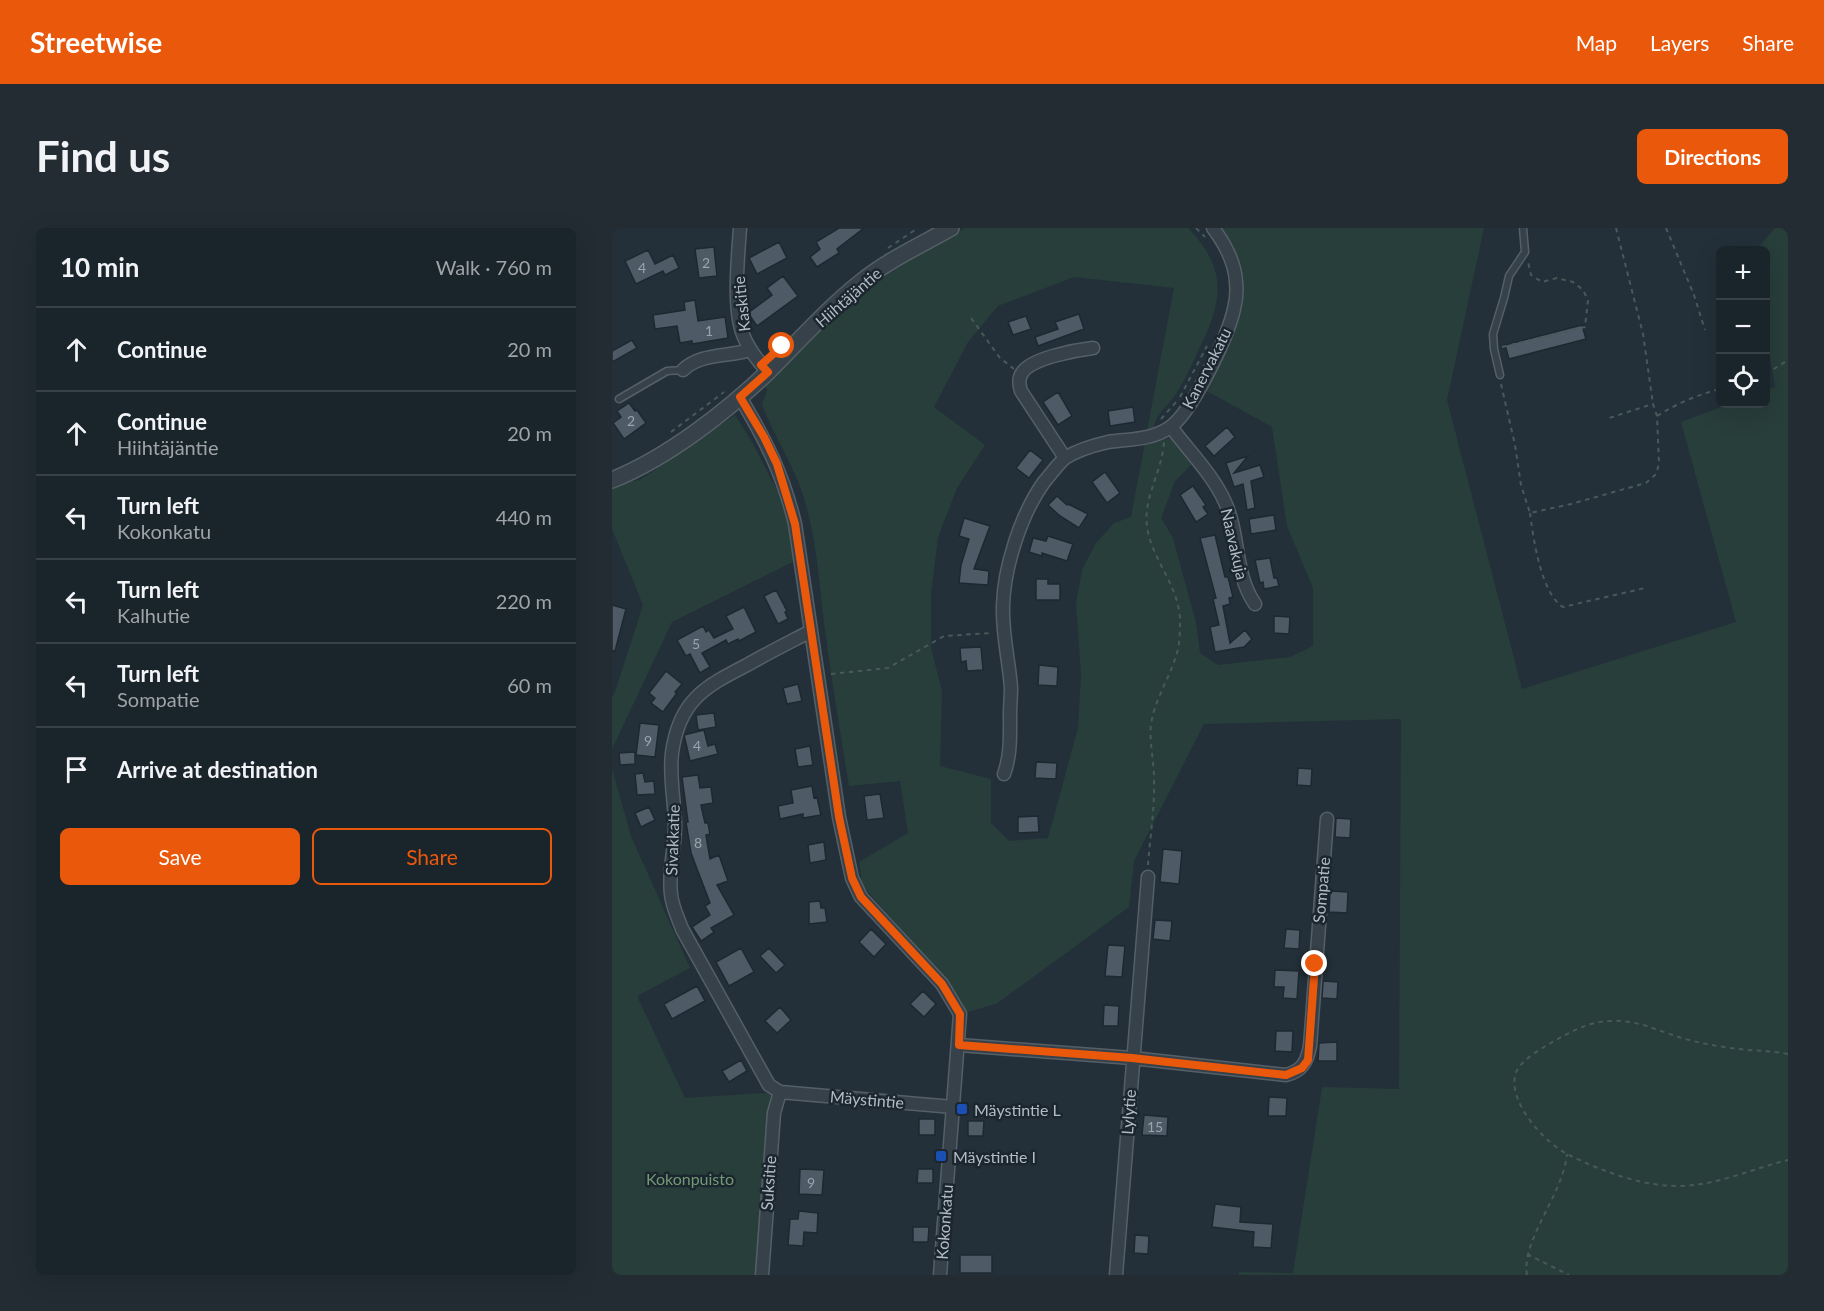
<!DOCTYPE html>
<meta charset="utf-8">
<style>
:root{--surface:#1a242b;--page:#232c33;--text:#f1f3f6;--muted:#9fa4a9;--line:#384147;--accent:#ea580c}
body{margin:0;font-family:Lato,sans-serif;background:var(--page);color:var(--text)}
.controls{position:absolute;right:18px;top:18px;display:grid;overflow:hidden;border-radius:9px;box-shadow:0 6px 24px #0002}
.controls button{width:54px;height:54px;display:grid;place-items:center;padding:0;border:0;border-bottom:2px solid var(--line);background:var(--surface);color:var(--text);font:30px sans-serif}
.stop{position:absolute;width:18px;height:18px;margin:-14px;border:4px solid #ea580c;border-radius:50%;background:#fff}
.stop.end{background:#ea580c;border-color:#fff;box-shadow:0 2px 6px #0008}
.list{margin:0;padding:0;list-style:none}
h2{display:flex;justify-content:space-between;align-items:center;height:78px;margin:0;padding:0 24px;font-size:26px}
h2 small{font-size:20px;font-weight:400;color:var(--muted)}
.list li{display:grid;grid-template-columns:39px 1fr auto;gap:18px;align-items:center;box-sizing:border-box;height:84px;padding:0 24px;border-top:2px solid var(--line)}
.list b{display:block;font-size:22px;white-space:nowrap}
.list p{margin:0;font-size:20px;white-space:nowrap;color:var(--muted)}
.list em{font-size:20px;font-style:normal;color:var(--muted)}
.actions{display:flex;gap:12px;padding:18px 24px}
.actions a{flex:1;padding:14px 0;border:2px solid var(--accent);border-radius:9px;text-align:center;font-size:21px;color:var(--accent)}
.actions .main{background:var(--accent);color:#fff}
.icon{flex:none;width:33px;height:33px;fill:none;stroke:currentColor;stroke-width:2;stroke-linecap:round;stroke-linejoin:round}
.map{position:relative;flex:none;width:1176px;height:1047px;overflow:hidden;border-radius:9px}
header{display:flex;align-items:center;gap:36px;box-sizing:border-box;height:84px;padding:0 30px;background:var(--accent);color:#fff}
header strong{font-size:28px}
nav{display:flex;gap:33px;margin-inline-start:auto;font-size:21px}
.intro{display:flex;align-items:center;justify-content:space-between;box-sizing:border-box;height:144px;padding:0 36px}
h1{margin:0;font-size:42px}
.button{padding:15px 27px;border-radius:9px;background:var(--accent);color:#fff;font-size:21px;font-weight:700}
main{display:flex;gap:36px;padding:0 36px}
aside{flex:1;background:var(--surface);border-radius:9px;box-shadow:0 6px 24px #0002}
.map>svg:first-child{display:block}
</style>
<header>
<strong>Streetwise</strong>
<nav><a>Map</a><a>Layers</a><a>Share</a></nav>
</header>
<div class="intro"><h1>Find us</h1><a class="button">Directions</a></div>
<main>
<aside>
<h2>10 min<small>Walk · 760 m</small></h2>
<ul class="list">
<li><svg class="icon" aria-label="ahead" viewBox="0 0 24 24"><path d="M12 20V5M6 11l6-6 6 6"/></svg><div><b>Continue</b></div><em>20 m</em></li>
<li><svg class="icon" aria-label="ahead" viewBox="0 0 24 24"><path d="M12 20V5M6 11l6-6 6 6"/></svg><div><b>Continue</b><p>Hiihtäjäntie</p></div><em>20 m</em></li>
<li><svg class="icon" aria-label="left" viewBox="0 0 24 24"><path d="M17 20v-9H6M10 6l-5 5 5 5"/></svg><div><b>Turn left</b><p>Kokonkatu</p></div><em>440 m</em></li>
<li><svg class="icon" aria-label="left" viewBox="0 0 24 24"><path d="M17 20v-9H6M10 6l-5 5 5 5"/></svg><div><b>Turn left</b><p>Kalhutie</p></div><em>220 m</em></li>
<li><svg class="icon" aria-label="left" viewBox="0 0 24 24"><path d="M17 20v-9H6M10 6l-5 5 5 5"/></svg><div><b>Turn left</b><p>Sompatie</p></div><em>60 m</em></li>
<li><svg class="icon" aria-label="arrive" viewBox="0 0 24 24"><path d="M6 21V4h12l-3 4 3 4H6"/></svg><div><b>Arrive at destination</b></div></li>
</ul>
<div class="actions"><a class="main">Save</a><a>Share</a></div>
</aside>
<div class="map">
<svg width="1176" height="1047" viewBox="0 0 1176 1047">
<rect width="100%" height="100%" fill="#233039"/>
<path fill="#283e3b" d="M 353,0 L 576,0 C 616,41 611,73 587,121 C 580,136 573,152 564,166 C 556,178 543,186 542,201 L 535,203 L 562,60 L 462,49 L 386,78 L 356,114 L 322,179 L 373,217 L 345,260 L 326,309 L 319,366 L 319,420 L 330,463 L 328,538 L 379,551 L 379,595 L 397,613 L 436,610 L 466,500 L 469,446 L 464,375 L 470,342 L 484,315 L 502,295 L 519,289 L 533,215 L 559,210 L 580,236 L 563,253 L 549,290 L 561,310 L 584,395 L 588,425 L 606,437 L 678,429 L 701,418 L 701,360 L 675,298 L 660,199 L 593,162 C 624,105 652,61 610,0 L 872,0 L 835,172 L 910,461 L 1124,394 L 1069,194 L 1118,176 L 1154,176 L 1154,162 L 1163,159 L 1154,106 L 1154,22 L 1144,22 L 1163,0 L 1176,0 L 1176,1047 L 627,1047 L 627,1044 L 681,1045 L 710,859 L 787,861 L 789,491 L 592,496 L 522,633 L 517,679 L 384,776 L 352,785 L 348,773 L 336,754 L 256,664 L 250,655 L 247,634 L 296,605 L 288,553 L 237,558 C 228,503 219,449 212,395 C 207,351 204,306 190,264 C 179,233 162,207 150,177 L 155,162 L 152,156 L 214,95 L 263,51 Z
M 123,187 L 140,214 L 168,268 L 185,332 L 60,394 L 0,521 L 0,469 L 2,467 L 31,377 L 0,301 L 0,256 L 28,252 Z
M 0,541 L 19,608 L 78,740 L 25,768 L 73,870 L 168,864 L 150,1047 L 0,1047 Z"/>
<path fill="#4e5b66" stroke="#1e2830" stroke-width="1.5" d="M 227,0 L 252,0 L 225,21 L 227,25 L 205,39 L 198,29 L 208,21 L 204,14 Z
M 167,14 L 175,30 L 145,46 L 137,30 Z
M 102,19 L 105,48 L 87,50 L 83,21 Z
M 36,22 L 43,36 L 61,27 L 67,40 L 53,47 L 51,43 L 24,56 L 13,33 Z
M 171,48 L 186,68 L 145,98 L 136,85 L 160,67 L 155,60 Z
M 83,72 L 86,93 L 113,89 L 116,110 L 80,116 L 80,113 L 68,115 L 65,98 L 43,101 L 41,87 L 73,82 L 72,74 Z
M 467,86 L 472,101 L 426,118 L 423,109 L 446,101 L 443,94 Z
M 414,88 L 419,101 L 401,107 L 396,94 Z
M 970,97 L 974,111 L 897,131 L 893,117 Z
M 20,112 L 25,120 L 0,134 L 0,123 Z
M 446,164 L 460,188 L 446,197 L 431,174 Z
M 17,175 L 23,183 L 25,182 L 34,195 L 12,211 L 1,195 L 9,189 L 5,183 Z
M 521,179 L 523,194 L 498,198 L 496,183 Z
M 615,199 L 623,209 L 602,228 L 593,218 Z
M 418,222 L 431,232 L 417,250 L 404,240 Z
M 636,228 L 622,245 L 648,237 L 652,249 L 639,253 L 643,280 L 635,282 L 631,256 L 622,259 L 614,235 Z
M 493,244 L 508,265 L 495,275 L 480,254 Z
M 581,258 L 594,277 L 591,279 L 596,286 L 584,294 L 568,267 Z
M 445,268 L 455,277 L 456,276 L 476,286 L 467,300 L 448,288 L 436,277 Z
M 662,287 L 664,302 L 639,306 L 637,291 Z
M 352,290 L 378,298 L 362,341 L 377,343 L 376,357 L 347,355 L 349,337 L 357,311 L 347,308 Z
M 603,307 L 613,349 L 616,349 L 621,369 L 617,370 L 618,376 L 611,378 L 618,415 L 633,402 L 640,411 L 632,419 L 603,424 L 598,399 L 607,397 L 601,371 L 604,370 L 588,310 Z
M 436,308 L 461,316 L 455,333 L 430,325 L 430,328 L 417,324 L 421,310 L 434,313 Z
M 658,330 L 662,350 L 665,350 L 667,358 L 652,361 L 651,354 L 648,355 L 643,332 Z
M 424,351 L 436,351 L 436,356 L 448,356 L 448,372 L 424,372 Z
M 164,362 L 175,383 L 173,384 L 176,391 L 166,396 L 152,368 Z
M 0,377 L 14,381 L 3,423 L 0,423 Z
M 132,379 L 144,404 L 127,413 L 126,411 L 116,416 L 114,412 L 90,425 L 98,439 L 88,445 L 78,426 L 74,428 L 65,412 L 91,398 L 94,404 L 97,402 L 102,410 L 121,401 L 114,388 Z
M 662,388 L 678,389 L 677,406 L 662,405 Z
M 369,419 L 371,442 L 355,443 L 354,433 L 349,434 L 348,420 Z
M 427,437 L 446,439 L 445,458 L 426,457 Z
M 54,443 L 70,456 L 63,464 L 65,465 L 51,484 L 39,475 L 43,470 L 37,465 Z
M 186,456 L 190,473 L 175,476 L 171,460 Z
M 102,485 L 104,499 L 86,502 L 84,487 Z
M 28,495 L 47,497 L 43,529 L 24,527 Z
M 92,502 L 96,518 L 103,516 L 106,526 L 78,533 L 72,507 Z
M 198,518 L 201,537 L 186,539 L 183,521 Z
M 23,524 L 23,536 L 8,537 L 7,525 Z
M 424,534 L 445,535 L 444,551 L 423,550 Z
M 686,540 L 700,541 L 699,558 L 685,557 Z
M 31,545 L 33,554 L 42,553 L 43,566 L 25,567 L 23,546 Z
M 86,547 L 88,560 L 99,559 L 101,575 L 89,577 L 93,595 L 96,595 L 98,606 L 94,607 L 98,631 L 107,627 L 116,653 L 105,657 L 122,687 L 99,700 L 102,704 L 89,713 L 80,699 L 98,687 L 93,678 L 98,675 L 79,625 L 74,594 L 76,594 L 70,549 Z
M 200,558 L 202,570 L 205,569 L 209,587 L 191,590 L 191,586 L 168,591 L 166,578 L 181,575 L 179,562 Z
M 268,566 L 272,590 L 255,592 L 252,568 Z
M 37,579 L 43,592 L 29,599 L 23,585 Z
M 426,588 L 427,604 L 406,605 L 406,589 Z
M 724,590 L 739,591 L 738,610 L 723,609 Z
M 212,614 L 214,632 L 198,635 L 196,617 Z
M 551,621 L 570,623 L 567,656 L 548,654 Z
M 718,663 L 736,664 L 735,685 L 717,684 Z
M 208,673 L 209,680 L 213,680 L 215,694 L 197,696 L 197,674 Z
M 543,692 L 560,693 L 558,713 L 541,711 Z
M 259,701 L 274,716 L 262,729 L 247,714 Z
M 674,701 L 688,702 L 687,721 L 672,720 Z
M 496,717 L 513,718 L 510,749 L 493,748 Z
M 129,720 L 142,744 L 117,758 L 104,734 Z
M 157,720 L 173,737 L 164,745 L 148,728 Z
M 663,742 L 687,743 L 685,771 L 671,770 L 672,759 L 662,759 Z
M 711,753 L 726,754 L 725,771 L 710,770 Z
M 85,758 L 93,773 L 60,791 L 52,776 Z
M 311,763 L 324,776 L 312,789 L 298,776 Z
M 492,777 L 507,778 L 506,798 L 491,798 Z
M 168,779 L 179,792 L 165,805 L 153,793 Z
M 664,803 L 681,803 L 680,824 L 663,823 Z
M 725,814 L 725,833 L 706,833 L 707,815 Z
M 129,832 L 135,843 L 117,854 L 110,843 Z
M 657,869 L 675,870 L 674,888 L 656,888 Z
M 532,887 L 556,889 L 555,908 L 530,907 Z
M 307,891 L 323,891 L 323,907 L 307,907 Z
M 356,893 L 372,893 L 371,908 L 356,908 Z
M 188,941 L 212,942 L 210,967 L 187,966 Z
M 306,941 L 321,941 L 321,955 L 305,955 Z
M 603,976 L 629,979 L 628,994 L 661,996 L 659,1020 L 641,1019 L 642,1004 L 600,999 Z
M 187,983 L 206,985 L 205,1005 L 192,1004 L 191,1018 L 176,1017 L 178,991 L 186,991 Z
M 301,999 L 317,999 L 316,1014 L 301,1014 Z
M 523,1007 L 537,1008 L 536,1026 L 522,1025 Z
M 348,1027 L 380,1027 L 380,1045 L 348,1045 Z"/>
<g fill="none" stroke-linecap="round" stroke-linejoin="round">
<g stroke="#555f67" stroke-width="9">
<path id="service" d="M 888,147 L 882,121 L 881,106 L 892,70 L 897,48 L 913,24 L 911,0
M 7,171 L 55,143 L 71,142"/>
</g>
<g stroke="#555f67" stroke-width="15">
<path id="minor" d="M 128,0 C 126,28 121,78 130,104 C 135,119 145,132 156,144
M 71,142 C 88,125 116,129 138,122
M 128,169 C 154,213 171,246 183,296 L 227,589 L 240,650 L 249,669 L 330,756 L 348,786 L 328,1047
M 559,199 C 577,223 601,247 613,274 C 628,307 622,346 643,376
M 453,230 L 409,163 C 407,157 406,151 410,145 C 419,130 464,122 481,120
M 199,403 C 178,414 156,425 135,437 C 92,459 67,473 60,525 C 57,549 63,575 63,598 C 63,621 56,643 59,666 C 60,678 66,690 70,701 L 157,857 L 168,864 L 341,879
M 392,546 C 399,527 398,507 398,487 C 398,478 399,469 399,460 C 397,432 390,406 391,378 C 392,339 409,286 432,254 C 438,247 446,236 453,230 C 464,223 483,217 496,214 C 517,211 539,212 557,200 C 580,185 616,108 622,81 C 624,73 625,62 624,54 C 623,34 613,16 601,0
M 347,817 L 520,830 L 674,847 C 690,843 695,834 698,818 L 715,591
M 150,1047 L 162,885 L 168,864
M 504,1047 L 536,649"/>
</g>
<g stroke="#555f67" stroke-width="18">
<path id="tertiary" d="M 0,252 C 55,230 114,184 157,143 C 187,113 216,80 249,54 C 276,32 309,17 339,0"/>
</g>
<path stroke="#475a5a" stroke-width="2" stroke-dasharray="4.5 4.5" stroke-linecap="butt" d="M 584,0 L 593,9
M 1004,0 L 1031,106 L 1041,176
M 1054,0 L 1082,67 L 1093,102
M 276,20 L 306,0
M 359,90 L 388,130 L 402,141
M 890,119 L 973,99 L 976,72 L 971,62 L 961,54 L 945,50 L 930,54 L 919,47 L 916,34
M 1154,146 L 1176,132
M 889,156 L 903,217 L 909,257 L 918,285 L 959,276 L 1034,255 L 1044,246 L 1047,236 L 1045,188 L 1041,176 L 994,191
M 568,169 L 595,118
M 1045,188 C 1066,175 1085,167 1108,161
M 549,191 L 565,173
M 59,204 L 112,164
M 918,285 C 921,309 929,366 951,379 L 1033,360
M 219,446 L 276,440 L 332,408 L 380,405
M 536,637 C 538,609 543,579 542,551 C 542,533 537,513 539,496 C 543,471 557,451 564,428 C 568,417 568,403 568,392 C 567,357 539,331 535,298 C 531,269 551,242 552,213
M 1176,826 C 1162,823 1149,823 1135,822 C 1116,820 1096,817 1077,812 C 1050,805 1026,791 998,793 C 974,794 955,806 935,817 C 924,824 905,835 903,848 C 897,876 934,916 957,927 C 990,943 1028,958 1066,958 C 1104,958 1139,941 1176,932
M 915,1026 L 957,1047
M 915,1047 C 909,1012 951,967 955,926"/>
<use href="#service" stroke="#374149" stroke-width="6"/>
<use href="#minor" stroke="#374149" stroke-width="12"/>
<use href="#tertiary" stroke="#374149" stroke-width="15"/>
</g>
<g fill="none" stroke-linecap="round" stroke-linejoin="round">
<path stroke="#ea580c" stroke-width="8" d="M 170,118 L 149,137 L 156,144 L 128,169 L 152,209 L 165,236 L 183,296 L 227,589 L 240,650 L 249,669 L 330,756 L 348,786 L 347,817 L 520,830 L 674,847 L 690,840 L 696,832 L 703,736"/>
</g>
<g fill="#1a4fb4" stroke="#1c262e" stroke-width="2">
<rect x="344" y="875" width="12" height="12" rx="3"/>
<rect x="323" y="922" width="12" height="12" rx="3"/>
</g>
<g text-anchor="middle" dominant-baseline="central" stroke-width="5" stroke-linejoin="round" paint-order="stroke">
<g font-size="14" fill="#99a4ad">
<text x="94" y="34">2</text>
<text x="30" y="39">4</text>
<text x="97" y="102">1</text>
<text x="19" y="192">2</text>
<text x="84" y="415">5</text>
<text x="36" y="512">9</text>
<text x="85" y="517">4</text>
<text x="86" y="614">8</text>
<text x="543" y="898">15</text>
<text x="199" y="954">9</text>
</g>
<g font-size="16" fill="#b2bcc5" stroke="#1c262e">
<text transform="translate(236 69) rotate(-41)">Hiihtäjäntie</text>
<text transform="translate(129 76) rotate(-96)">Kaskitie</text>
<text transform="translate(594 140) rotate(-63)">Kanervakatu</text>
<text transform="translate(623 316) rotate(77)">Naavakuja</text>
<text transform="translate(60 612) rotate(-88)">Sivakkatie</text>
<text transform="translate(709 662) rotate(-85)">Sompatie</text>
<text transform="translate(255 871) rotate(5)">Mäystintie</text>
<text transform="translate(516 884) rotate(-86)">Lylytie</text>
<text transform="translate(156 955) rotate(-86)">Suksitie</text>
<text transform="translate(332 994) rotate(-86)">Kokonkatu</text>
</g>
<g font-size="16" fill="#b2bcc5" stroke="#1c262e" text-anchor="start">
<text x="362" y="881">Mäystintie L</text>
<text x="341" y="928">Mäystintie I</text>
</g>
<g font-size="16" fill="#719a75" stroke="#1c262e">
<text x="78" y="950">Kokonpuisto</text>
</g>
</g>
</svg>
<div class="controls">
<button>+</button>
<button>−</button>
<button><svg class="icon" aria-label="locate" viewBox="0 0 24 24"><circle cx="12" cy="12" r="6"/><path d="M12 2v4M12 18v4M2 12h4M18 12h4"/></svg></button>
</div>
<div class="stop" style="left:170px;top:118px"></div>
<div class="stop end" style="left:703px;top:736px"></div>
</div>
</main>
